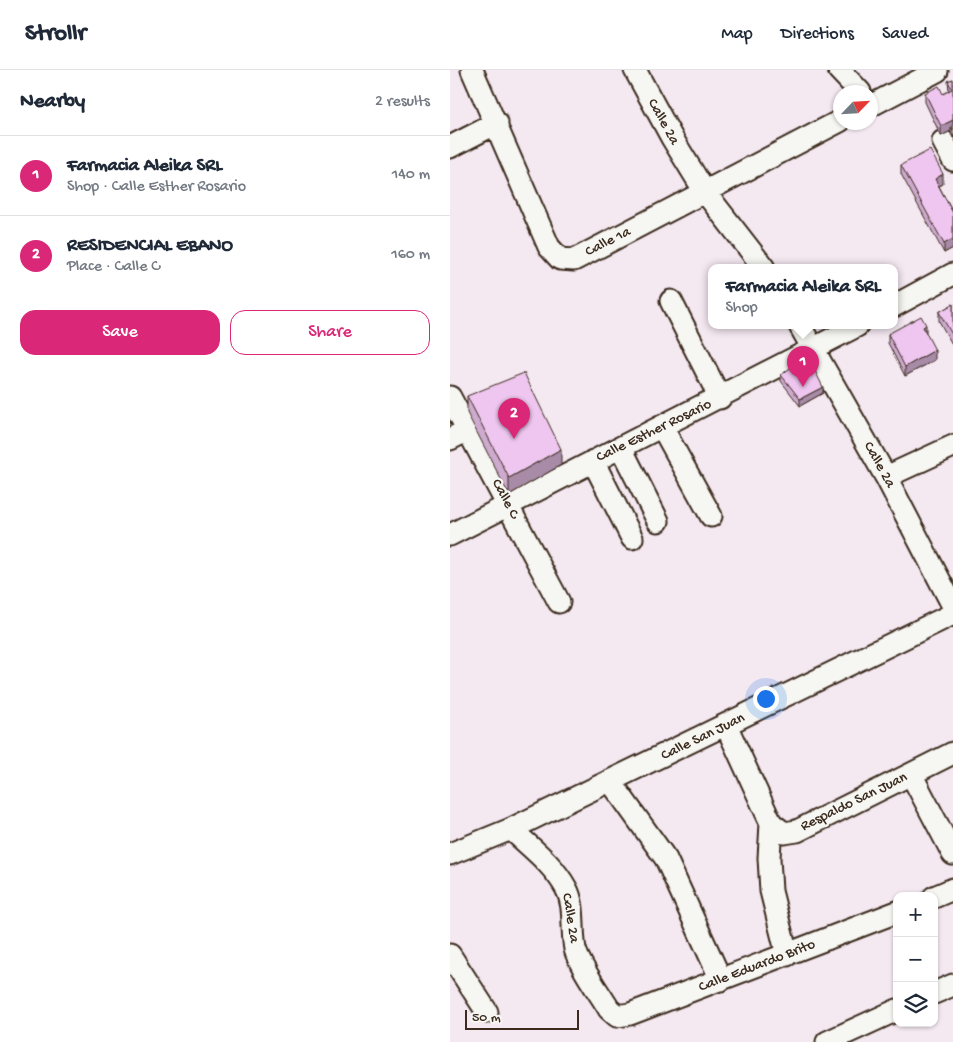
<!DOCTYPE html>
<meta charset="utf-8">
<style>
:root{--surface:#fff;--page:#f2f2f3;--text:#1f2937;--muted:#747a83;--line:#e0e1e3;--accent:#db2777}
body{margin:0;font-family:"Gochi Hand",sans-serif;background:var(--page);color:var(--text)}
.controls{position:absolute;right:15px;bottom:15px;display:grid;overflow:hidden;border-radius:10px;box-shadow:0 1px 4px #0004}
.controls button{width:45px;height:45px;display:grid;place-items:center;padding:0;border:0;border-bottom:1px solid var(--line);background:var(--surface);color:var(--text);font:25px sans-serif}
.compass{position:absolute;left:383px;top:15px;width:45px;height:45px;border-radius:50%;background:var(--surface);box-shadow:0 1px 4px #0004;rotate:65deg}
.scale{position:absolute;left:15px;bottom:12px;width:114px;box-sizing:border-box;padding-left:5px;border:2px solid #3b2a1e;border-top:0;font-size:14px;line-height:18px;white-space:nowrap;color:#3b2a1e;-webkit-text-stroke:4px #f6f6f2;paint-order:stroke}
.you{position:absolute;left:315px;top:628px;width:18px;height:18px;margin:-12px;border:4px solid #fff;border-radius:50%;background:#1a73e8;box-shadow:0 0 0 8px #1a73e833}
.badge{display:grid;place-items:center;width:32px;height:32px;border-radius:50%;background:var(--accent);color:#fff;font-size:16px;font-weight:700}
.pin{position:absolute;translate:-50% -41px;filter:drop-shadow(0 1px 2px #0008)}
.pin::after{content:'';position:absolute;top:26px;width:18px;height:15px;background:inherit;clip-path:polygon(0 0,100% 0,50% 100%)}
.popup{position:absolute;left:258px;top:194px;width:190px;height:65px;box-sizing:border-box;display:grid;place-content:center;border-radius:10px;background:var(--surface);filter:drop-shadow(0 1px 4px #0005);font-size:16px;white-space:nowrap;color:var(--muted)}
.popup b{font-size:19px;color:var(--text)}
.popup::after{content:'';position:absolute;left:50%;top:100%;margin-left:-10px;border:10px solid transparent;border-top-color:var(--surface)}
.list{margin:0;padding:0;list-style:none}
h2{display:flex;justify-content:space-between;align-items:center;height:65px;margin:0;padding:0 20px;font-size:21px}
h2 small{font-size:16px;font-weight:400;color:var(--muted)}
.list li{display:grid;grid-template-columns:32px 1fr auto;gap:15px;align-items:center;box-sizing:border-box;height:80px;padding:0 20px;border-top:1px solid var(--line)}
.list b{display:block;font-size:19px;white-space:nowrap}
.list p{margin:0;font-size:16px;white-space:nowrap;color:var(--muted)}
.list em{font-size:16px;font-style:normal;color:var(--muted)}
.actions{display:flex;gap:10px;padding:15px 20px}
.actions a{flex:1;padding:11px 0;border:1px solid var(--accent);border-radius:15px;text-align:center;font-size:18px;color:var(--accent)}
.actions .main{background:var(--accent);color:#fff}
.icon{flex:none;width:28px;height:28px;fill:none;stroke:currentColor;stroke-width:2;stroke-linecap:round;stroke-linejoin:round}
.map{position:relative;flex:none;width:503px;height:972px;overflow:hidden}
header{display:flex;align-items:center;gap:30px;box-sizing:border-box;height:70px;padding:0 25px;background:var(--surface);border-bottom:1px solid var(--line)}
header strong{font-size:24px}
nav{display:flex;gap:28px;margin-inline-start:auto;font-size:18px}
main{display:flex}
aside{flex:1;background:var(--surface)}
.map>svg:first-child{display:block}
</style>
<header>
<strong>Strollr</strong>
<nav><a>Map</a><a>Directions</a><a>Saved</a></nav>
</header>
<main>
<aside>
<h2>Nearby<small>2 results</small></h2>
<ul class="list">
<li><span class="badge">1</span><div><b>Farmacia Aleika SRL</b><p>Shop · Calle Esther Rosario</p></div><em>140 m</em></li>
<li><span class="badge">2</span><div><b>RESIDENCIAL EBANO</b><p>Place · Calle C</p></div><em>160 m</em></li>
</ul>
<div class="actions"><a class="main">Save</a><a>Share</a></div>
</aside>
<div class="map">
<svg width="503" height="972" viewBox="0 0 503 972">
<rect width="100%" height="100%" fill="#f4e8f1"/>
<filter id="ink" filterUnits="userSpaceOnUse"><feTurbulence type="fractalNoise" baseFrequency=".02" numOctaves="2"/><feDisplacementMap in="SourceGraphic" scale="10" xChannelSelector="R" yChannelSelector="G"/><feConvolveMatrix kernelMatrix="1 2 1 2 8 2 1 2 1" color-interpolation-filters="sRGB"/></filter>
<g filter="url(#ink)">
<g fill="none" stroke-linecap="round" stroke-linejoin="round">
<g stroke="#3b2a1e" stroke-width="25">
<path id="minor" d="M 22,0 L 99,177 L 110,189 L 124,190 L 390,51
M 185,0 L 222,68 L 255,122 L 314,198
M 389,0 L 410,22
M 420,36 L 487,1
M 493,71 L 503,90
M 0,77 L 47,53
M 221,231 L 270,328
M 444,236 L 503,204
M 350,256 L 436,407 L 503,536
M 0,327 L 109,532
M 212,357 L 261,446
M 0,369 L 18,360
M 171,378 L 208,451
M 143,391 L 182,468
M 436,407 L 503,376
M 0,465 L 407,256
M 276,655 L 321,753 L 334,763 L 347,761 L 503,683
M 461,704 L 503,784
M 161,712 L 216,789 L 271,910
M 321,753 L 319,788 L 321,821 L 337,885
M 61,759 C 81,778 103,794 116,818 C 126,836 121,859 125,879 C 129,895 150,924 159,939 L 167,946 L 180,944 L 447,842
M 0,784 L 61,759 L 503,544
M 484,827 L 503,819
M 0,885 L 37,942
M 484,923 L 503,915
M 377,972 L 447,940"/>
</g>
<use href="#minor" stroke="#f6f6f2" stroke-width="21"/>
</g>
<path fill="#cdaace" stroke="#3b2a1e" d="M 503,9 L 503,68 L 501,64 L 501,61 L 491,66 L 475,32 L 475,23 L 493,24 L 499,21 L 498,11 Z
M 451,95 L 493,114 L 489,116 L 503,143 L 503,178 L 494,183 L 451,104 Z
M 503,234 L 503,276 L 489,251 L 489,242 Z
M 476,263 L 485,290 L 455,306 L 438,273 L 438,264 Z
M 331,305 L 373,323 L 350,336 L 331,311 Z
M 17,326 L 111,395 L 59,425 L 17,343 Z"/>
<path fill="#a78ba7" stroke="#3b2a1e" d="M 503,50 L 503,60 L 501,57 L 501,61 L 491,66 L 491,56 Z
M 493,104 L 493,114 L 485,118 L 485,109 Z
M 503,169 L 503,178 L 494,183 L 494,174 Z
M 476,255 L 476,265 L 473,257 Z
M 485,280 L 485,290 L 455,306 L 455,297 Z
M 373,317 L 373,323 L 350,336 L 350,329 Z
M 111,379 L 111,395 L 59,425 L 59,408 Z"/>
<path fill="#eec6ef" stroke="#3b2a1e" d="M 503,9 L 503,50 L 491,56 L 475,23 L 489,16 L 493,24 L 502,19 L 498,11 Z
M 480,80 L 493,104 L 485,109 L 503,143 L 503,169 L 494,174 L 451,95 Z
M 503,234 L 503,266 L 489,242 Z
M 471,246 L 476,255 L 473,257 L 485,280 L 455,297 L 438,264 Z
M 357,285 L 373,317 L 350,329 L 331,305 Z
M 74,303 L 111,379 L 59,408 L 17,326 Z"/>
</g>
<g text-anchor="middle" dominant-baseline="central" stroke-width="4.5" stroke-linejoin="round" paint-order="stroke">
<g font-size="15" fill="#3b2a1e" stroke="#f6f6f2">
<text transform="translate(213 52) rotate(61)">Calle 2a</text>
<text transform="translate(158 172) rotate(-27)">Calle 1a</text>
<text transform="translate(204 361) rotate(-26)">Calle Esther Rosario</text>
<text transform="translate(429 395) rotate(61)">Calle 2a</text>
<text transform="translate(55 429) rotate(62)">Calle C</text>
<text transform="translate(253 667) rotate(-26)">Calle San Juan</text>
<text transform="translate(404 732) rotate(-26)">Respaldo San Juan</text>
<text transform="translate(120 848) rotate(81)">Calle 2a</text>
<text transform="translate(307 896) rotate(-21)">Calle Eduardo Brito</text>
</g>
</g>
</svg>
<div class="controls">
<button>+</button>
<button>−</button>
<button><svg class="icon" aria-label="layers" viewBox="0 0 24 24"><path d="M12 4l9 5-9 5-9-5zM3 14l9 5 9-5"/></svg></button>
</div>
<svg class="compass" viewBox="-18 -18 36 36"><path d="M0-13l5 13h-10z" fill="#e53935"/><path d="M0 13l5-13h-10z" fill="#747a83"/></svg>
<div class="scale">50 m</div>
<div class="you"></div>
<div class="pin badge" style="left:353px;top:317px">1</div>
<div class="popup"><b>Farmacia Aleika SRL</b>Shop</div>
<div class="pin badge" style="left:64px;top:369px">2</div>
</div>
</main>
